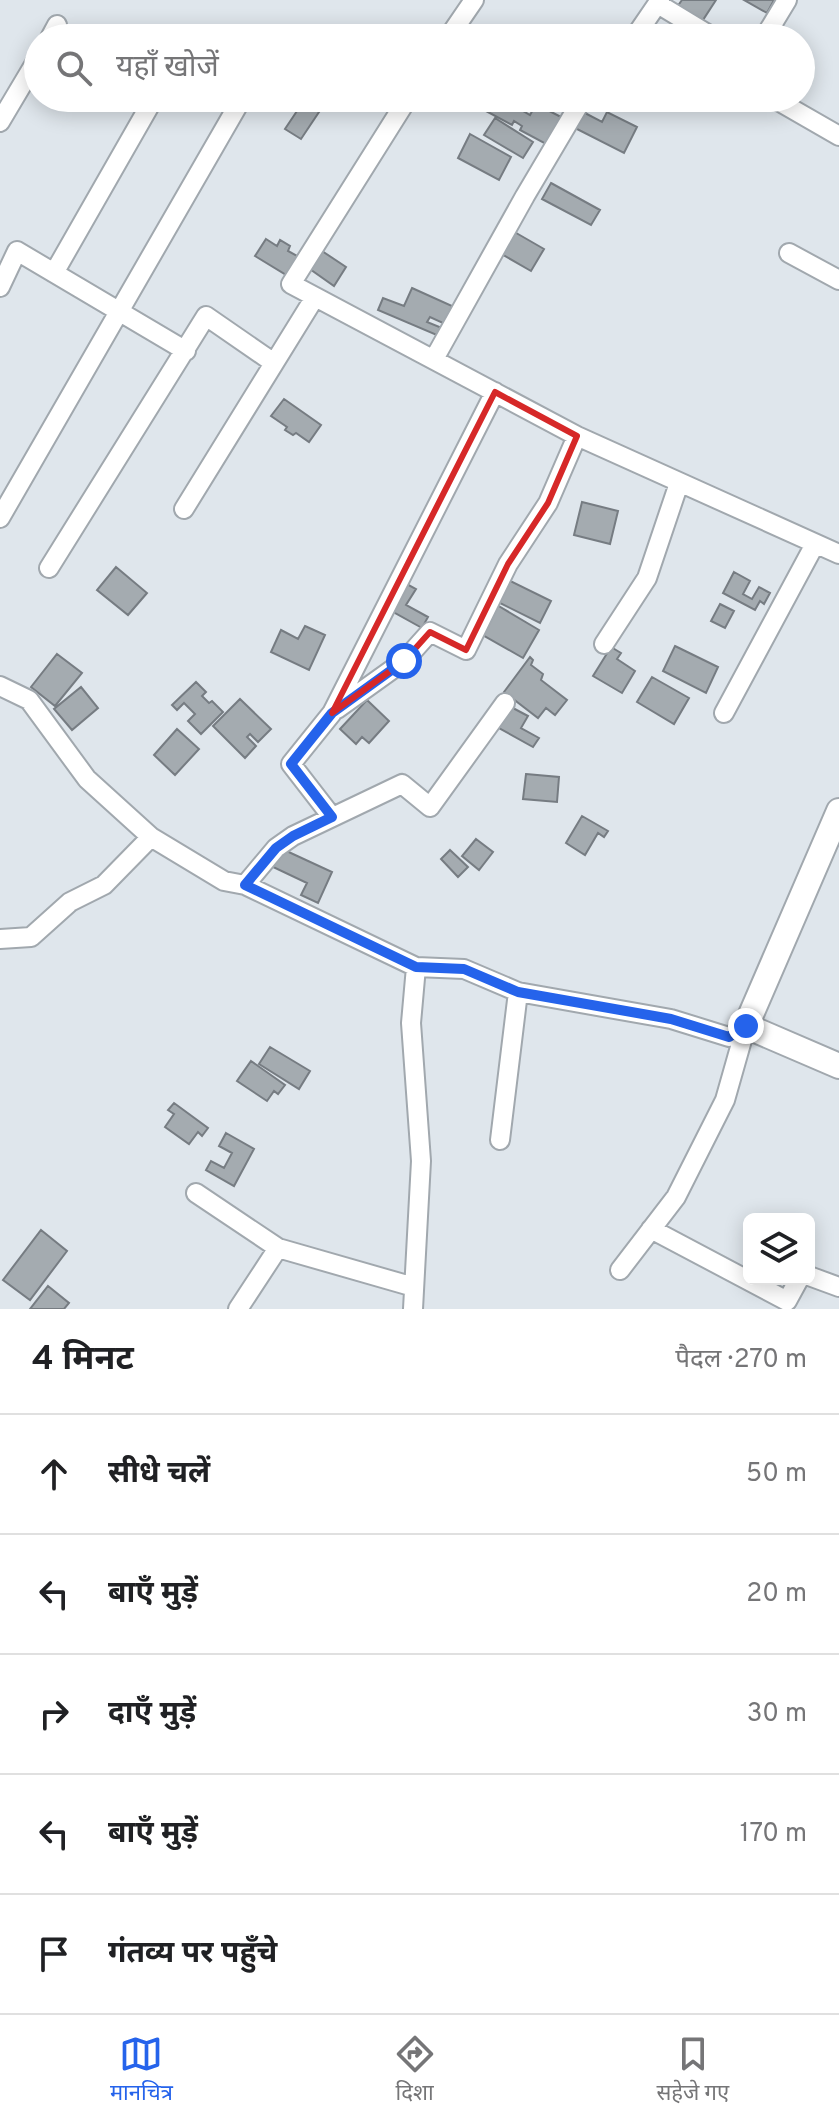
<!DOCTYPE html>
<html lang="hi">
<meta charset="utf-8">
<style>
:root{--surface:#fff;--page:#f2f2f2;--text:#202124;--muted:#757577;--line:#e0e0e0;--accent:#2563eb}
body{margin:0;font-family:Overpass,"Noto Sans Devanagari",sans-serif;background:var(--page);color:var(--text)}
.controls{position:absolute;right:24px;bottom:24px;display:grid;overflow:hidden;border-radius:12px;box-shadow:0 4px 20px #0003}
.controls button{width:72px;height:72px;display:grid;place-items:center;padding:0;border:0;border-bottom:2px solid var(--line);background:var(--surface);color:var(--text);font:40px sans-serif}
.stop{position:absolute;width:24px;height:24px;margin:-18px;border:6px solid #2563eb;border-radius:50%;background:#fff}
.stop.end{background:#2563eb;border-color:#fff;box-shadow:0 2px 8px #0008}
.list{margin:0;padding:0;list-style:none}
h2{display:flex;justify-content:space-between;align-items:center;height:104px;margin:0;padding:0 32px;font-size:34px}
h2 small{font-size:26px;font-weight:400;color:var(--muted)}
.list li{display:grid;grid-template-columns:52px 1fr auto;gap:24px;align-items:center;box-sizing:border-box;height:120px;padding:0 32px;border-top:2px solid var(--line)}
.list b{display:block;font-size:30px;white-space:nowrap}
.list em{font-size:26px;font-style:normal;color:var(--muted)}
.icon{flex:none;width:44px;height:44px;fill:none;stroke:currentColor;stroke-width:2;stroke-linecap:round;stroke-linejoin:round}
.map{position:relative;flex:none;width:839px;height:1309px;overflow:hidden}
.search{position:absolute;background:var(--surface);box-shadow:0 4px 20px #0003;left:24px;right:24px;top:24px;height:88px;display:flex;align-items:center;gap:20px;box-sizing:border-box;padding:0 28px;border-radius:44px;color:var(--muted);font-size:30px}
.sheet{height:704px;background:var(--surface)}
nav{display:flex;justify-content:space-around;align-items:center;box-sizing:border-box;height:112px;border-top:2px solid var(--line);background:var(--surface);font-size:22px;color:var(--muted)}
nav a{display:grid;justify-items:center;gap:4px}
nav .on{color:var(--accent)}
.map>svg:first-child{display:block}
</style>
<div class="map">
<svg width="839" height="1309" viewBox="0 0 839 1309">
<rect width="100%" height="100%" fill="#dfe6ec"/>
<path fill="#a4abb0" stroke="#767c82" stroke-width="2" d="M 682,0 L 716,0 L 701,23 L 677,7 Z
M 744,0 L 774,0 L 767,13 Z
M 493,98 L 525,98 L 520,109 L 530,115 L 536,104 L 561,117 L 546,144 L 520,130 L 522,126 L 514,121 L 512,125 L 486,111 Z
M 303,102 L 319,112 L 301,139 L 285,129 Z
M 583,112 L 602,122 L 607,112 L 637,127 L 624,153 L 575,128 Z
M 495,118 L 533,142 L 523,158 L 484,135 Z
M 470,134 L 511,157 L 499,180 L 458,158 Z
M 551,183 L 600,210 L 591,225 L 542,199 Z
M 511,230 L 544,249 L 531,271 L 498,252 Z
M 266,239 L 277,246 L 280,240 L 290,246 L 288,251 L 299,257 L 288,276 L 255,256 Z
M 319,249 L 346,267 L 334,286 L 307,267 Z
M 412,288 L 452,306 L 445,324 L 430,317 L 427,322 L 442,328 L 439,336 L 378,310 L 383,298 L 404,306 Z
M 284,399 L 321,425 L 309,442 L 296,433 L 293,435 L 285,430 L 287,427 L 271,416 Z
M 582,502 L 618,511 L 610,544 L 574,535 Z
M 116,567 L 147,593 L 128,615 L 97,590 Z
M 734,572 L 750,581 L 743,594 L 752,599 L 759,587 L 770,593 L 764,604 L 760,601 L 755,610 L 723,593 Z
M 506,579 L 551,601 L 540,623 L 496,601 Z
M 403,582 L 416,589 L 406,605 L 428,617 L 422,628 L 388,609 Z
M 720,604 L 734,611 L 725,628 L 711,621 Z
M 497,605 L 539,630 L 523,658 L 481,634 Z
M 305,626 L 325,635 L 309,670 L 271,652 L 281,630 L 298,639 Z
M 675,646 L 718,667 L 706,693 L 663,671 Z
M 611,647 L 621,653 L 617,659 L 635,671 L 622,693 L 593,676 Z
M 57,654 L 82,673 L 55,706 L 31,687 Z
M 530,657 L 533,660 L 531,665 L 543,674 L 541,680 L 567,700 L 555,715 L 546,708 L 538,718 L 504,692 Z
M 652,677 L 689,698 L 674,724 L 637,702 Z
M 196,682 L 206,692 L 202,696 L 209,703 L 212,701 L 223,712 L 201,734 L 188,721 L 195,714 L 184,703 L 177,710 L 172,705 Z
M 81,687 L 98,708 L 72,730 L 54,709 Z
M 240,699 L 271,729 L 258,742 L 250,734 L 247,737 L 256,746 L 245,758 L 213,726 Z
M 367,700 L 389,721 L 369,743 L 362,737 L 356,744 L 340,729 Z
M 511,707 L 528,716 L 521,728 L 539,738 L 533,747 L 499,728 Z
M 177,729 L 199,749 L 175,775 L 154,755 Z
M 526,774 L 559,777 L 557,802 L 523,799 Z
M 582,816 L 608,831 L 604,837 L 598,833 L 585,855 L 566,843 Z
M 476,839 L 493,852 L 479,870 L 462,856 Z
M 280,848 L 332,872 L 318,903 L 301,895 L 307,883 L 271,866 Z
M 450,850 L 468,867 L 458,877 L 441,859 Z
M 270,1047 L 310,1071 L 299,1089 L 259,1064 Z
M 251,1061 L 285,1085 L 278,1094 L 274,1091 L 267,1101 L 237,1081 Z
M 174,1103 L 208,1128 L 202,1136 L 198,1132 L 189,1144 L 165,1127 L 174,1114 L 168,1110 Z
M 226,1133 L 254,1149 L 234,1186 L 206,1170 L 211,1161 L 224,1168 L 232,1153 L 219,1146 Z
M 41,1230 L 67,1251 L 30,1300 L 3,1280 Z
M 48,1286 L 69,1303 L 64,1309 L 30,1309 Z"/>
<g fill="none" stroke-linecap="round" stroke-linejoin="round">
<g stroke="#a1a8ae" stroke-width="22">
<path id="street" d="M 658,4 L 714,38
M 50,38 L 57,25
M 448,38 L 474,0
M 634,38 L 660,0
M 764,38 L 787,0
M 408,98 L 291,284 L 577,436 L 839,554
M 773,98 L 839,136
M 0,122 L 38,58
M 789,253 L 839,280
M 54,273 L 154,98
M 0,287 L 17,251 L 186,351
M 434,359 L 525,196 L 583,98
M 184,509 L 315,297
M 0,518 L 237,107
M 49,568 L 206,316 L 274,363
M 604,644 L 647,578 L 679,483
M 0,686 L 29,700 L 87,779 L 151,837 L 224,881 L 245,885 L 416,967 L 464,969 L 518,992 L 671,1019 L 729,1037 L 746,1026
M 337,709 L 404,661 L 430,632 L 466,650 L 508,564 L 548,503 L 577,436
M 724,713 L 815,544
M 332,817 L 291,764 L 332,713 L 495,392
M 245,885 L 276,848 L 293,836 L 402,784 L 430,807 L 505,703
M 0,939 L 31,937 L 70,902 L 104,885 L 151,837
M 500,1140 L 518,992
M 196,1193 L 278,1248 L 414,1287
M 651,1229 L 787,1301 L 799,1279
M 620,1270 L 676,1197 L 725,1100 L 746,1026
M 809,1276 L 839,1287
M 238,1309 L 278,1248
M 413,1309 L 421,1161 L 411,1023 L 416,967"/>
</g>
<g stroke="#a1a8ae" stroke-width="28">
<path id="secondary" d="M 839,811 L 746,1026 L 839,1066"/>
</g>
<use href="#street" stroke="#fff" stroke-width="18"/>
<use href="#secondary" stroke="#fff" stroke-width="24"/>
</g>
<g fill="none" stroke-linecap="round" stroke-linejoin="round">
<path stroke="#2563eb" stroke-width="10" d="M 404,661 L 332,713 L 291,764 L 332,817 L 293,836 L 276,848 L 245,885 L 416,967 L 464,969 L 518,992 L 671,1019 L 729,1037 L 746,1026"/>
</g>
<path fill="none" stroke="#d62828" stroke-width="6" stroke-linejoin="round" d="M 495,392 L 577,436 L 548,503 L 508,564 L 466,650 L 430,632 L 404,661 L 332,713 Z"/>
</svg>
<div class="controls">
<button><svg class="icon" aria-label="layers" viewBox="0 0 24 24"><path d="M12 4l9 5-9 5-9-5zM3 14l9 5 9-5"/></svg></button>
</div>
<div class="stop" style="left:404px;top:661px"></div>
<div class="stop end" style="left:746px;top:1026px"></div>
<div class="search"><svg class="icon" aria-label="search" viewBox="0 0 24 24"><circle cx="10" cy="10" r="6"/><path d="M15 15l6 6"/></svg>यहाँ खोजें</div>
</div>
<section class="sheet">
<h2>4 मिनट<small>पैदल · 270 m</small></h2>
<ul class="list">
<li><svg class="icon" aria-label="ahead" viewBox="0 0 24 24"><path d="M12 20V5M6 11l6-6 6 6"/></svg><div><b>सीधे चलें</b></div><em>50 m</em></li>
<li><svg class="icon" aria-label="left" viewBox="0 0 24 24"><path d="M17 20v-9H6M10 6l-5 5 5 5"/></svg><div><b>बाएँ मुड़ें</b></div><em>20 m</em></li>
<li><svg class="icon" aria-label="right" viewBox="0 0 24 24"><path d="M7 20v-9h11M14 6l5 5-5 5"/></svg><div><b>दाएँ मुड़ें</b></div><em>30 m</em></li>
<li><svg class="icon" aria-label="left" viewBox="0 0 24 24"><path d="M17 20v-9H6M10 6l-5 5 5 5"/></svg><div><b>बाएँ मुड़ें</b></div><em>170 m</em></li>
<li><svg class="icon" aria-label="arrive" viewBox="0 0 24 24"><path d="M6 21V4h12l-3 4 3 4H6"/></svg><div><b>गंतव्य पर पहुँचे</b></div></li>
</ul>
</section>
<nav>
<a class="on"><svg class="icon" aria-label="map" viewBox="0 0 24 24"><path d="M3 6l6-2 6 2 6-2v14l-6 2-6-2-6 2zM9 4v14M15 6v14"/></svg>मानचित्र</a>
<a><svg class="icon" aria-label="directions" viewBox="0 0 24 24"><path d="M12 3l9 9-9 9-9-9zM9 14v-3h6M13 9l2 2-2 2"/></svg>दिशा</a>
<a><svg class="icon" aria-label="saved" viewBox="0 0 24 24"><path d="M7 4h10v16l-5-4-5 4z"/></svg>सहेजे गए</a>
</nav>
